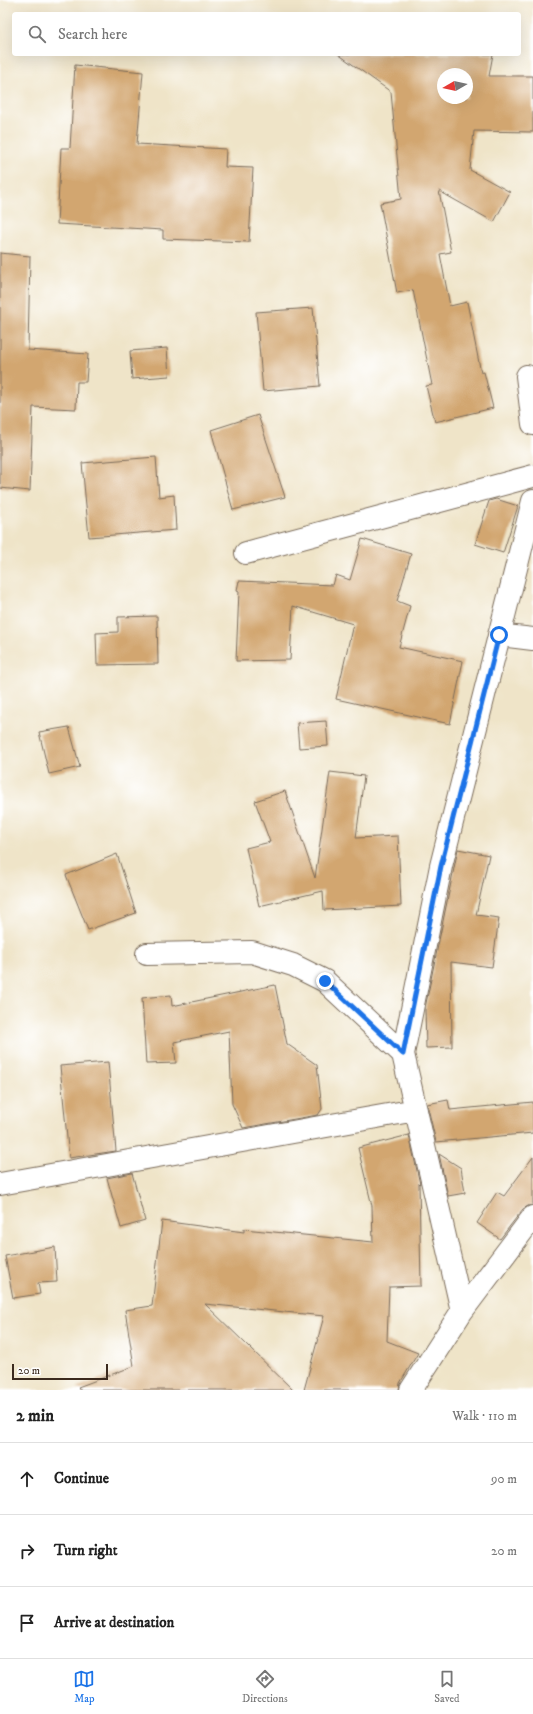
<!DOCTYPE html>
<meta charset="utf-8">
<style>
:root{--surface:#fff;--page:#f2f2f2;--text:#222;--muted:#767676;--line:#e0e0e0;--accent:#1a73e8}
body{margin:0;font-family:"IM FELL DW Pica",serif;background:var(--page);color:var(--text)}
.compass{position:absolute;left:437px;top:68px;width:36px;height:36px;border-radius:50%;background:var(--surface);box-shadow:0 4px 16px #0002;rotate:261deg}
.scale{position:absolute;left:12px;bottom:10px;width:96px;box-sizing:border-box;padding-left:4px;border:2px solid #3b2a1e;border-top:0;font-size:11px;line-height:14px;white-space:nowrap;color:#3b2a1e;-webkit-text-stroke:3px #fff;paint-order:stroke}
.stop{position:absolute;width:12px;height:12px;margin:-9px;border:3px solid #1a73e8;border-radius:50%;background:#fff}
.stop.end{background:#1a73e8;border-color:#fff;box-shadow:0 1px 4px #0008}
.list{margin:0;padding:0;list-style:none}
h2{display:flex;justify-content:space-between;align-items:center;height:52px;margin:0;padding:0 16px;font-size:17px}
h2 small{font-size:13px;font-weight:400;color:var(--muted)}
.list li{display:grid;grid-template-columns:26px 1fr auto;gap:12px;align-items:center;box-sizing:border-box;height:72px;padding:0 16px;border-top:1px solid var(--line)}
.list b{display:block;font-size:15px;white-space:nowrap}
.list em{font-size:13px;font-style:normal;color:var(--muted)}
.icon{flex:none;width:22px;height:22px;fill:none;stroke:currentColor;stroke-width:2;stroke-linecap:round;stroke-linejoin:round}
.map{position:relative;flex:none;width:533px;height:1390px;overflow:hidden}
.search{position:absolute;background:var(--surface);box-shadow:0 4px 16px #0002;left:12px;right:12px;top:12px;height:44px;display:flex;align-items:center;gap:10px;box-sizing:border-box;padding:0 14px;border-radius:4px;color:var(--muted);font-size:15px}
.sheet{height:268px;background:var(--surface)}
nav{display:flex;justify-content:space-around;align-items:center;box-sizing:border-box;height:56px;border-top:1px solid var(--line);background:var(--surface);font-size:11px;color:var(--muted)}
nav a{display:grid;justify-items:center;gap:2px}
nav .on{color:var(--accent)}
.map>svg:first-child{display:block}
</style>
<div class="map">
<svg width="533" height="1390" viewBox="0 0 533 1390">
<rect width="100%" height="100%" fill="#fff"/>
<filter id="ink" filterUnits="userSpaceOnUse"><feTurbulence type="fractalNoise" baseFrequency=".025" numOctaves="2"/><feDisplacementMap in="SourceGraphic" scale="8" xChannelSelector="R" yChannelSelector="G"/><feConvolveMatrix kernelMatrix="1 2 1 2 8 2 1 2 1" color-interpolation-filters="sRGB"/></filter>
<filter id="wash" filterUnits="userSpaceOnUse"><feTurbulence type="fractalNoise" baseFrequency=".012" numOctaves="4" result="noise"/><feDisplacementMap in="SourceGraphic" scale="16" xChannelSelector="R" yChannelSelector="G"/><feGaussianBlur stdDeviation="0.9" result="paint"/><feColorMatrix in="noise" values="0 0 0 0 0 0 0 0 0 0 0 0 0 0 0 0 0 1.4 0 .05"/><feComposite in="paint" operator="in"/></filter>
<g filter="url(#wash)">
<rect width="100%" height="100%" fill="#efe4c8"/>
<g id="blocks">
<path fill="#d2a670" fill-rule="evenodd" d="M 338,54 L 493,54 L 489,76 L 533,76 L 533,132 L 474,131 L 470,170 L 510,192 L 494,222 L 439,191 L 451,252 L 440,254 L 450,306 L 467,302 L 481,373 L 484,372 L 493,408 L 435,422 L 426,386 L 432,385 L 413,290 L 397,293 L 380,203 L 401,199 L 391,92 ZM 443,74 L 467,74 L 467,98 L 443,98 Z
M 75,65 L 143,72 L 137,144 L 226,149 L 225,167 L 253,168 L 249,242 L 163,239 L 163,230 L 57,224 L 61,148 L 70,148 Z
M 0,253 L 30,256 L 28,350 L 88,354 L 86,382 L 77,382 L 76,409 L 33,407 L 30,491 L 0,488 Z
M 313,308 L 320,386 L 263,391 L 256,312 Z
M 167,348 L 169,376 L 132,379 L 130,351 Z
M 258,415 L 285,497 L 233,510 L 211,430 Z
M 156,457 L 159,497 L 174,495 L 176,530 L 89,537 L 82,463 Z
M 496,499 L 518,506 L 503,553 L 475,544 L 489,501 Z
M 362,539 L 411,554 L 397,601 L 410,606 L 399,647 L 463,661 L 450,724 L 336,699 L 353,624 L 293,606 L 290,660 L 236,661 L 239,591 L 237,590 L 239,581 L 333,585 L 336,575 L 350,580 Z
M 157,616 L 158,664 L 97,665 L 96,633 L 118,632 L 118,617 Z
M 326,721 L 328,746 L 299,748 L 297,723 Z
M 69,727 L 80,767 L 49,774 L 39,732 Z
M 330,772 L 364,776 L 356,838 L 398,836 L 401,906 L 324,910 L 323,891 L 259,906 L 246,848 L 270,842 L 255,801 L 285,791 L 315,878 Z
M 458,849 L 489,855 L 476,915 L 499,918 L 492,967 L 451,962 L 452,1047 L 426,1048 L 425,1008 Z
M 117,854 L 136,913 L 88,930 L 66,875 Z
M 275,985 L 287,1044 L 317,1065 L 322,1109 L 318,1115 L 243,1128 L 232,1104 L 229,1031 L 174,1042 L 176,1063 L 146,1064 L 142,998 L 171,995 L 172,1006 Z
M 108,1062 L 116,1151 L 69,1158 L 60,1066 Z
M 448,1100 L 450,1110 L 533,1102 L 533,1133 L 436,1142 L 427,1104 Z
M 409,1135 L 420,1184 L 419,1183 L 421,1286 L 389,1287 L 387,1341 L 418,1353 L 400,1383 L 399,1390 L 304,1390 L 324,1316 L 205,1304 L 293,1390 L 79,1390 L 78,1387 L 134,1366 L 125,1310 L 152,1306 L 162,1221 L 244,1232 L 244,1229 L 373,1242 L 372,1206 L 358,1148 Z
M 439,1154 L 461,1168 L 465,1193 L 448,1196 Z
M 533,1157 L 533,1205 L 528,1206 L 523,1209 L 500,1239 L 477,1223 L 497,1192 L 504,1196 Z
M 132,1173 L 145,1221 L 121,1228 L 107,1178 Z
M 55,1247 L 57,1282 L 38,1283 L 40,1294 L 13,1298 L 5,1256 Z"/>
</g>
</g>
<g filter="url(#ink)">
<use href="#blocks" fill-opacity="0" stroke="#7a6b5a" stroke-width="1"/>
<g fill="none" stroke-linecap="round" stroke-linejoin="round">
<g stroke="#7a6b5a" stroke-width="24">
<path id="minor" d="M 527,376 L 533,424
M 246,553 L 533,476
M 499,635 L 533,639
M 147,954 L 252,952 L 293,965 L 325,981 L 403,1054 L 462,1311
M 403,1054 L 441,866 L 533,501
M 0,1184 L 416,1110
M 411,1390 L 462,1311 L 533,1217"/>
</g>
<use href="#minor" stroke="#fff" stroke-width="22"/>
</g>
</g>
<g fill="none" stroke-linecap="round" stroke-linejoin="round" filter="url(#ink)">
<path stroke="#1a73e8" stroke-width="5" d="M 325,981 L 403,1054 L 441,866 L 499,635"/>
</g>
</svg>
<svg class="compass" viewBox="-18 -18 36 36"><path d="M0-13l5 13h-10z" fill="#e53935"/><path d="M0 13l5-13h-10z" fill="#767676"/></svg>
<div class="scale">20 m</div>
<div class="stop" style="left:499px;top:635px"></div>
<div class="stop end" style="left:325px;top:981px"></div>
<div class="search"><svg class="icon" aria-label="search" viewBox="0 0 24 24"><circle cx="10" cy="10" r="6"/><path d="M15 15l6 6"/></svg>Search here</div>
</div>
<section class="sheet">
<h2>2 min<small>Walk · 110 m</small></h2>
<ul class="list">
<li><svg class="icon" aria-label="ahead" viewBox="0 0 24 24"><path d="M12 20V5M6 11l6-6 6 6"/></svg><div><b>Continue</b></div><em>90 m</em></li>
<li><svg class="icon" aria-label="right" viewBox="0 0 24 24"><path d="M7 20v-9h11M14 6l5 5-5 5"/></svg><div><b>Turn right</b></div><em>20 m</em></li>
<li><svg class="icon" aria-label="arrive" viewBox="0 0 24 24"><path d="M6 21V4h12l-3 4 3 4H6"/></svg><div><b>Arrive at destination</b></div></li>
</ul>
</section>
<nav>
<a class="on"><svg class="icon" aria-label="map" viewBox="0 0 24 24"><path d="M3 6l6-2 6 2 6-2v14l-6 2-6-2-6 2zM9 4v14M15 6v14"/></svg>Map</a>
<a><svg class="icon" aria-label="directions" viewBox="0 0 24 24"><path d="M12 3l9 9-9 9-9-9zM9 14v-3h6M13 9l2 2-2 2"/></svg>Directions</a>
<a><svg class="icon" aria-label="saved" viewBox="0 0 24 24"><path d="M7 4h10v16l-5-4-5 4z"/></svg>Saved</a>
</nav>
